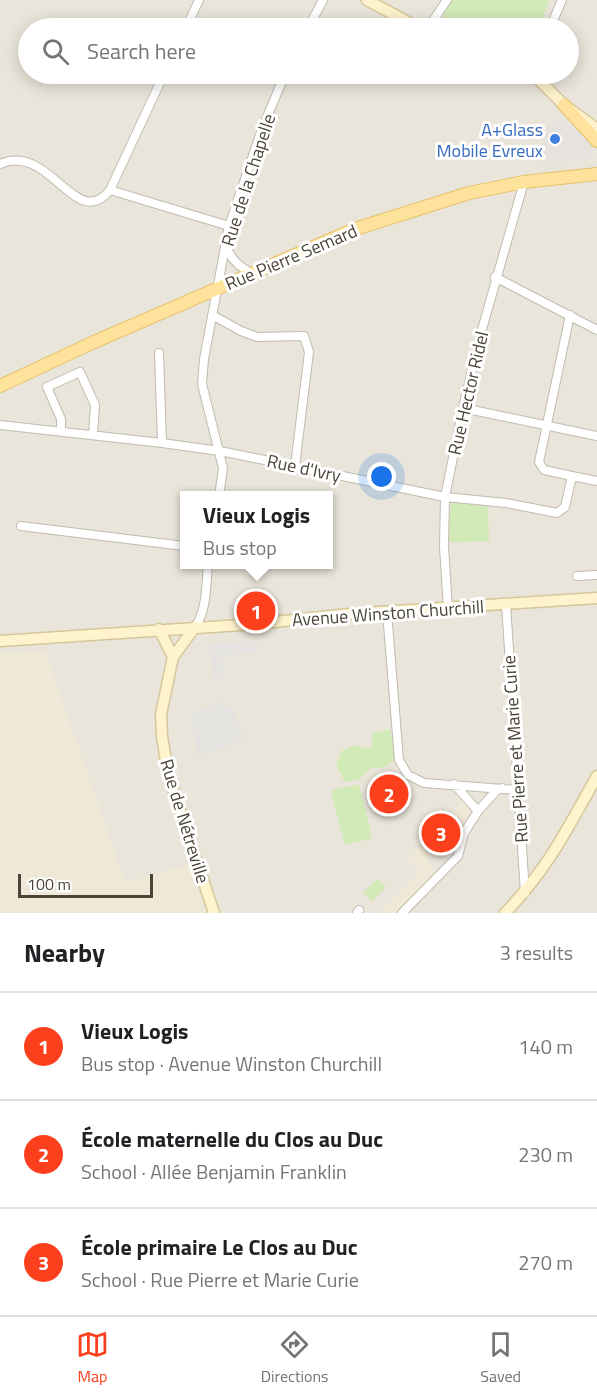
<!DOCTYPE html>
<meta charset="utf-8">
<style>
:root{--surface:#fff;--page:#f6f6f6;--text:#202124;--muted:#757577;--line:#e0e0e0;--accent:#fc3f1d}
body{margin:0;font-family:"Titillium Web",sans-serif;background:var(--page);color:var(--text)}
.scale{position:absolute;left:18px;bottom:15px;width:135px;box-sizing:border-box;padding-left:6px;border:3px solid #4b4439;border-top:0;font-size:16px;line-height:21px;white-space:nowrap;color:#4b4439;-webkit-text-stroke:4px #fff;paint-order:stroke}
.you{position:absolute;left:382px;top:477px;width:21px;height:21px;margin:-15px;border:4px solid #fff;border-radius:50%;background:#1a73e8;box-shadow:0 0 0 9px #1a73e833}
.badge{display:grid;place-items:center;width:39px;height:39px;border-radius:50%;background:var(--accent);color:#fff;font-size:20px;font-weight:700}
.pin{position:absolute;translate:-50% -50%;border:3px solid #fff;box-shadow:0 2px 6px #0006}
.popup{position:absolute;left:180px;top:491px;width:153px;height:78px;box-sizing:border-box;display:grid;place-content:center;border-radius:0px;background:var(--surface);filter:drop-shadow(0 2px 4px #0005);font-size:20px;white-space:nowrap;color:var(--muted)}
.popup b{font-size:22px;color:var(--text)}
.popup::after{content:'';position:absolute;left:50%;top:100%;margin-left:-12px;border:12px solid transparent;border-top-color:var(--surface)}
.list{margin:0;padding:0;list-style:none}
h2{display:flex;justify-content:space-between;align-items:center;height:78px;margin:0;padding:0 24px;font-size:26px}
h2 small{font-size:20px;font-weight:400;color:var(--muted)}
.list li{display:grid;grid-template-columns:39px 1fr auto;gap:18px;align-items:center;box-sizing:border-box;height:108px;padding:0 24px;border-top:2px solid var(--line)}
.list b{display:block;font-size:22px;white-space:nowrap}
.list p{margin:0;font-size:20px;white-space:nowrap;color:var(--muted)}
.list em{font-size:20px;font-style:normal;color:var(--muted)}
.icon{flex:none;width:33px;height:33px;fill:none;stroke:currentColor;stroke-width:2;stroke-linecap:round;stroke-linejoin:round}
.map{position:relative;flex:none;width:597px;height:913px;overflow:hidden}
.search{position:absolute;background:var(--surface);box-shadow:0 3px 15px #0003;left:18px;right:18px;top:18px;height:66px;display:flex;align-items:center;gap:15px;box-sizing:border-box;padding:0 21px;border-radius:33px;color:var(--muted);font-size:22px}
.sheet{height:402px;background:var(--surface)}
nav{display:flex;justify-content:space-around;align-items:center;box-sizing:border-box;height:84px;border-top:2px solid var(--line);background:var(--surface);font-size:16px;color:var(--muted)}
nav a{display:grid;justify-items:center;gap:3px}
nav .on{color:var(--accent)}
.map>svg:first-child{display:block}
</style>
<div class="map">
<svg width="597" height="913" viewBox="0 0 597 913">
<rect width="100%" height="100%" fill="#f6f3ec"/>
<path fill="#eae5da" fill-rule="evenodd" d="M 0,0 L 597,0 L 597,913 L 0,913 ZM 28,28 L 568,28 L 568,74 L 28,74 ZM 184,496 L 328,496 L 328,564 L 184,564 Z"/>
<path fill="#e6e2dd" d="M 557,119 L 572,126 L 590,141 L 593,154 L 591,158 L 539,164 L 547,124 L 551,120 Z"/>
<path fill="#efe8d6" d="M 45,651 L 125,883 L 189,864 L 206,913 L 0,913 L 0,654 Z
M 465,800 L 474,809 L 425,859 L 438,873 L 398,913 L 379,913 L 421,871 L 407,858 Z"/>
<path fill="#d2eab5" d="M 453,0 L 549,0 L 539,28 L 448,28 C 437,19 446,10 453,0 Z
M 452,502 L 488,507 L 489,541 L 448,542 L 449,519 Z
M 390,729 L 396,760 L 383,768 L 371,768 L 359,779 L 345,782 L 336,766 L 341,751 L 355,745 L 371,749 L 373,733 Z
M 359,784 L 372,838 L 345,845 L 331,791 Z
M 378,879 L 386,887 L 372,901 L 363,893 Z"/>
<path fill="#e5e3e0" d="M 257,641 L 258,652 L 222,656 L 224,678 L 214,680 L 209,644 Z
M 224,701 L 226,707 L 233,709 L 244,740 L 198,756 L 191,714 Z"/>
<g fill="none" stroke-linecap="round" stroke-linejoin="round">
<g stroke="#c2bbae" stroke-width="10">
<path id="street" d="M 186,28 L 199,0
M 308,28 L 323,0
M 428,28 L 447,0
M 550,28 L 562,0
M 0,164 C 50,142 76,233 110,190 L 164,74
M 110,190 L 229,226
M 226,245 C 230,258 239,268 253,273
M 495,277 L 597,330
M 212,315 L 241,331 L 257,337 L 304,336 L 309,352 L 295,466
M 570,315 L 539,462 L 544,470 L 572,476
M 159,353 L 162,443
M 463,408 L 597,436
M 0,425 L 162,443 L 220,451 L 445,497 L 506,503 L 557,513 L 565,507 L 572,476 L 597,481
M 61,431 L 61,419 L 47,387 L 80,372 L 95,405 L 93,435
M 219,496 L 223,468 L 202,384 L 204,359 L 229,226 L 262,129 L 285,74
M 21,526 L 184,546
M 577,576 L 597,575
M 506,604 L 525,893
M 448,608 L 444,547 L 445,497 L 463,408 L 481,333 L 524,182
M 387,612 L 399,760 L 408,775 L 424,783 L 518,790
M 195,627 C 207,611 206,585 208,564
M 454,784 L 478,811
M 357,913 L 359,910
M 402,913 L 458,856 L 464,833 L 478,811 L 496,791 L 502,788"/>
</g>
<g stroke="#d6c79b" stroke-width="13">
<path id="secondary" d="M 367,0 L 419,28
M 533,74 L 564,105 L 597,129
M 195,627 L 173,657 L 161,714 L 162,736 L 168,774 L 214,913
M 159,629 L 173,657
M 0,641 L 256,624 L 349,614 L 597,598
M 505,913 C 547,870 568,828 597,776"/>
</g>
<g stroke="#e6c16a" stroke-width="14">
<path id="primary" d="M 564,105 L 597,141
M 0,386 L 94,342 L 355,229 L 469,193 L 524,182 L 597,174"/>
</g>
<use href="#street" stroke="#fff" stroke-width="8"/>
<use href="#secondary" stroke="#fff3cd" stroke-width="10"/>
<use href="#primary" stroke="#ffe39c" stroke-width="12"/>
</g>
<circle fill="#3f7fe0" stroke="#fff" stroke-width="2" cx="555" cy="139" r="6"/>
<g text-anchor="middle" dominant-baseline="central" stroke-width="6" stroke-linejoin="round" paint-order="stroke">
<g font-size="18" fill="#366cbe" stroke="#fff" text-anchor="end">
<text x="543" y="129">A+Glass<tspan x="543" dy="21">Mobile Evreux</tspan></text>
</g>
<g font-size="18" fill="#4b4439" stroke="#fff">
<text transform="translate(248 180) rotate(-72)">Rue de la Chapelle</text>
<text transform="translate(291 257) rotate(-23)">Rue Pierre Semard</text>
<text transform="translate(468 393) rotate(-77)">Rue Hector Ridel</text>
<text transform="translate(304 468) rotate(12)">Rue d'Ivry</text>
<text transform="translate(388 613) rotate(-4)">Avenue Winston Churchill</text>
<text transform="translate(515 749) rotate(-94)">Rue Pierre et Marie Curie</text>
<text transform="translate(185 821) rotate(73)">Rue de Nétreville</text>
</g>
</g>
</svg>
<div class="scale">100 m</div>
<div class="you"></div>
<div class="pin badge" style="left:256px;top:611px">1</div>
<div class="popup"><b>Vieux Logis</b>Bus stop</div>
<div class="pin badge" style="left:389px;top:794px">2</div>
<div class="pin badge" style="left:441px;top:833px">3</div>
<div class="search"><svg class="icon" aria-label="search" viewBox="0 0 24 24"><circle cx="10" cy="10" r="6"/><path d="M15 15l6 6"/></svg>Search here</div>
</div>
<section class="sheet">
<h2>Nearby<small>3 results</small></h2>
<ul class="list">
<li><span class="badge">1</span><div><b>Vieux Logis</b><p>Bus stop · Avenue Winston Churchill</p></div><em>140 m</em></li>
<li><span class="badge">2</span><div><b>École maternelle du Clos au Duc</b><p>School · Allée Benjamin Franklin</p></div><em>230 m</em></li>
<li><span class="badge">3</span><div><b>École primaire Le Clos au Duc</b><p>School · Rue Pierre et Marie Curie</p></div><em>270 m</em></li>
</ul>
</section>
<nav>
<a class="on"><svg class="icon" aria-label="map" viewBox="0 0 24 24"><path d="M3 6l6-2 6 2 6-2v14l-6 2-6-2-6 2zM9 4v14M15 6v14"/></svg>Map</a>
<a><svg class="icon" aria-label="directions" viewBox="0 0 24 24"><path d="M12 3l9 9-9 9-9-9zM9 14v-3h6M13 9l2 2-2 2"/></svg>Directions</a>
<a><svg class="icon" aria-label="saved" viewBox="0 0 24 24"><path d="M7 4h10v16l-5-4-5 4z"/></svg>Saved</a>
</nav>
